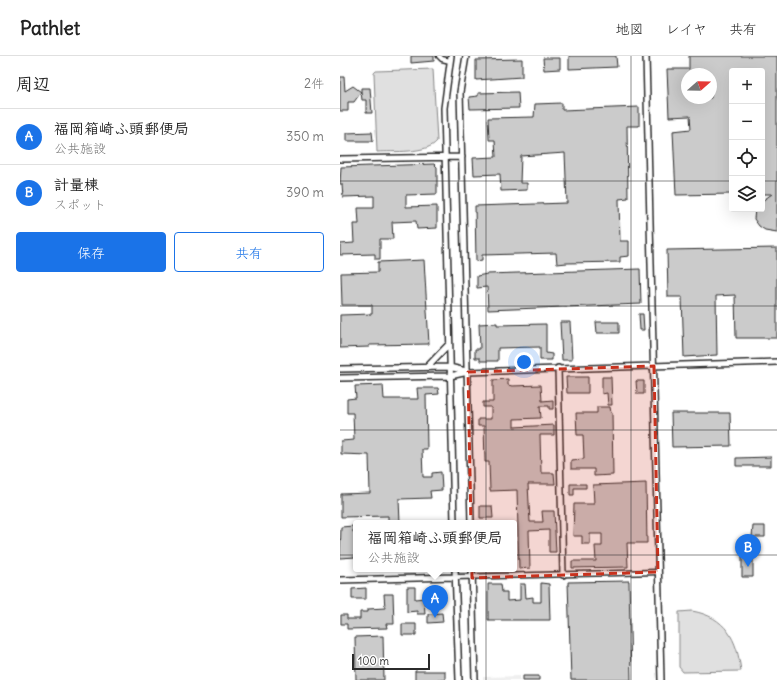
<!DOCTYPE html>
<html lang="ja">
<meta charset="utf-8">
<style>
:root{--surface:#fff;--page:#f6f6f6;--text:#222;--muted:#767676;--line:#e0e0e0;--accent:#1a73e8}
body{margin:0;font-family:Delius,"Klee One",sans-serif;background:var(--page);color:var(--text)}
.controls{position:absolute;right:12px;top:12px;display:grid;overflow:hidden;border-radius:4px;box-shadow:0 4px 16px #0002}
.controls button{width:36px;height:36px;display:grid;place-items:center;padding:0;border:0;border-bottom:1px solid var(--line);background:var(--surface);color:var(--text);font:20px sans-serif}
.compass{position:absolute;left:341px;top:12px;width:36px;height:36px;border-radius:50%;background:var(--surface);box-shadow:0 4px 16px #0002;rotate:70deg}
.scale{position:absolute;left:12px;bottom:10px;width:78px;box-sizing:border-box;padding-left:4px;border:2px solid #2b2b2b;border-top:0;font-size:11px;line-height:14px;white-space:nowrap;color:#2b2b2b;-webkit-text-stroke:3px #fff;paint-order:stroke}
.you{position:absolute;left:184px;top:306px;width:14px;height:14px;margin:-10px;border:3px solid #fff;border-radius:50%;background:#1a73e8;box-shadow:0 0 0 6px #1a73e833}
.badge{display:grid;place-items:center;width:26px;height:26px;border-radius:50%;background:var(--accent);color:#fff;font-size:13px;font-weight:700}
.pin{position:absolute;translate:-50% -33px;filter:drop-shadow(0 1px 2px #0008)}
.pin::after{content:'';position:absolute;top:21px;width:14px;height:12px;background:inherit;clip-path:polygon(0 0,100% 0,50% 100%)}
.popup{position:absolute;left:13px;top:464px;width:164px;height:52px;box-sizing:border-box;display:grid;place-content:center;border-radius:4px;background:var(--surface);filter:drop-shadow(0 1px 3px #0005);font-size:13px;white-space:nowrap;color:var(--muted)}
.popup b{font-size:15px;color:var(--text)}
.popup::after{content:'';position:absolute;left:50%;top:100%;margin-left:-8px;border:8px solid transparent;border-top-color:var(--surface)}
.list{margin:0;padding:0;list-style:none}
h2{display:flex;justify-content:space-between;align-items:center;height:52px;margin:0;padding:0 16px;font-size:17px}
h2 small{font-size:13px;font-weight:400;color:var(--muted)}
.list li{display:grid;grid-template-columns:26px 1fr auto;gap:12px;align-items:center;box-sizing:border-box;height:56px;padding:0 16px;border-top:1px solid var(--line)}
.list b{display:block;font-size:15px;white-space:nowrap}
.list p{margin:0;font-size:13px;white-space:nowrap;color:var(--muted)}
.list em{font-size:13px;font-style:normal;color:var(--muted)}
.actions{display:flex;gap:8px;padding:12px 16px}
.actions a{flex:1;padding:9px 0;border:1px solid var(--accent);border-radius:4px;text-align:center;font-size:14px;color:var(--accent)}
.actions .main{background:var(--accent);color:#fff}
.icon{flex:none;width:22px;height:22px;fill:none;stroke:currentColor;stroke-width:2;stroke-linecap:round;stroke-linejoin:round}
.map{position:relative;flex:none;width:437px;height:624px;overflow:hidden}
header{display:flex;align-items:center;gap:24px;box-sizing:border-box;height:56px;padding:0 20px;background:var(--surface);border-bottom:1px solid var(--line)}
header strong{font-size:19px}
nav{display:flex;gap:22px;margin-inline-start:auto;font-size:14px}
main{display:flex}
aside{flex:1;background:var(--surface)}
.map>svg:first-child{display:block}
</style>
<header>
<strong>Pathlet</strong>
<nav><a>地図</a><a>レイヤ</a><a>共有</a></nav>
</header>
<main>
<aside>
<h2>周辺<small>2件</small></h2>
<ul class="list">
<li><span class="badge">A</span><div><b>福岡箱崎ふ頭郵便局</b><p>公共施設</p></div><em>350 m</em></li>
<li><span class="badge">B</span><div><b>計量棟</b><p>スポット</p></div><em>390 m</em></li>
</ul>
<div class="actions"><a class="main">保存</a><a>共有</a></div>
</aside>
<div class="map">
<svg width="437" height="624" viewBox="0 0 437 624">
<rect width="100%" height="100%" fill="#fff"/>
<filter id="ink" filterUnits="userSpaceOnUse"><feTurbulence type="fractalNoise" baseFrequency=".025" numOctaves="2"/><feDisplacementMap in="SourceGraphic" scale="8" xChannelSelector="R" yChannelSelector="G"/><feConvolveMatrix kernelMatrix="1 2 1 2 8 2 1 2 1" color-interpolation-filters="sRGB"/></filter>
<g filter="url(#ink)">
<path fill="#efefef" d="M 180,620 L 180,624 L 143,624 L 143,621 Z"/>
<path fill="#e0e0e0" stroke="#868686" d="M 93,13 L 97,85 C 87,98 53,95 37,96 L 34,17 L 36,15 Z
M 352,555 C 386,561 397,583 401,615 L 343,616 L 339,611 L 339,556 Z"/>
<path fill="#cbcbcb" stroke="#2b2b2b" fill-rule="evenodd" d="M 71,0 L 94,0 L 94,5 L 71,7 Z
M 229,0 L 276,0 L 277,11 L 229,13 Z
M 349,0 L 437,0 L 437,176 L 425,174 L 419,170 L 414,163 L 415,153 L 422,153 L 422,145 L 432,138 L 422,138 L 422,15 L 392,15 L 392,138 L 336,139 L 333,75 L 351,73 L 350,60 L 329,61 L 327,13 L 349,13 ZM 347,18 L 371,18 L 371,42 L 347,42 Z
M 203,2 L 220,2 L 220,13 L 204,14 Z
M 182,3 L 182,21 L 136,24 L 136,4 Z
M 0,21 L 4,21 L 5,35 L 13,30 L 21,36 L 21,32 L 30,32 L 32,57 L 26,57 L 26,44 L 22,44 L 21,36 L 14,46 L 8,46 L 8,55 L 0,55 Z
M 178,36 L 179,52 L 130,53 L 129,41 L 138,40 L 138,37 Z
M 222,47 L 222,54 L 299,51 L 299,70 L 287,70 L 288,142 L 279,143 L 279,144 L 280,185 L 289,185 L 289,200 L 280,201 L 280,206 L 227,207 L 217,208 L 216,197 L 142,199 L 142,204 L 136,205 L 135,150 L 227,147 L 225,97 L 181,100 L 180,127 L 187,127 L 187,134 L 161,135 L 160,118 L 134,119 L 133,102 L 156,101 L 155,84 L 149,84 L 148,62 L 194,61 L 195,48 Z
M 32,76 L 33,85 L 6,85 L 6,77 Z
M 94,108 L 97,111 L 97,138 L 66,139 L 66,151 L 97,150 L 97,172 L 77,173 L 76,165 L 52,166 L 53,183 L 40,183 L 40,203 L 35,203 L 35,198 L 0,199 L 0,188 L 14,187 L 13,168 L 19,168 L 18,152 L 34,152 L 34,140 L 3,141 L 2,128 L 0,128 L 1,111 Z
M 437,192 L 437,282 L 396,282 L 395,239 L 376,240 L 377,299 L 344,301 L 342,241 L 328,241 L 327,194 Z
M 84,204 L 89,288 L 29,289 L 29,291 L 0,292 L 0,259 L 32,258 L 32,249 L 2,249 L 1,217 L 38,216 L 38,206 Z
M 300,213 L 301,248 L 148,254 L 147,231 L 137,232 L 137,220 L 147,218 Z
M 299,258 L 303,258 L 304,274 L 300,274 Z
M 220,266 L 230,266 L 232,304 L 222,304 Z
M 256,266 L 279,266 L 279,277 L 257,277 Z
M 157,267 L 157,269 L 206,268 L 206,297 L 212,298 L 212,304 L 200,304 L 200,291 L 158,292 L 158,305 L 140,305 L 140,302 L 135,302 L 135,293 L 140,293 L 139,268 Z
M 226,321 L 248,321 L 248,337 L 227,337 Z
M 262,321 L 271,321 L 272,349 L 268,349 L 267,337 L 262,338 Z
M 168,323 L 168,329 L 172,330 L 201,329 L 202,345 L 213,344 L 213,353 L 209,353 L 209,350 L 200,350 L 201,362 L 174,363 L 174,371 L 214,369 L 214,379 L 200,379 L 201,417 L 214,417 L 215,428 L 188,428 L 190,466 L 203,466 L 202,455 L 214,455 L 216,496 L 209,496 L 209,474 L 189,475 L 190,512 L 179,513 L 177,434 L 150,435 L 149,406 L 145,406 L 144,370 L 138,370 L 138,363 L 151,363 L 151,351 L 143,351 L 143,346 L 153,346 L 153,324 Z
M 296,325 L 304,325 L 304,338 L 297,338 Z
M 43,329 L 44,343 L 78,343 L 77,332 L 98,332 L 99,338 L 86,339 L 87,393 L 82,393 L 83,421 L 92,421 L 92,417 L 101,416 L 102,434 L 90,435 L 91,442 L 59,443 L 60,467 L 48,467 L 48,460 L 1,461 L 1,438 L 30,437 L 29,399 L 1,398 L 1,385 L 14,384 L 13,357 L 7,357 L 7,343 L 16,342 L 15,330 Z
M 257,351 L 270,351 L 271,357 L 272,357 L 273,419 L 254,420 L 254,413 L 231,413 L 231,404 L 244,403 L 243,379 L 237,379 L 236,357 L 257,357 Z
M 331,357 L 390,357 L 391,390 L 332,391 Z
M 431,401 L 431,410 L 396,410 L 396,402 Z
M 306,427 L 307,487 L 287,487 L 288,511 L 232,512 L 232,505 L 256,505 L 255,490 L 262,490 L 262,478 L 250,478 L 250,488 L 242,488 L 242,480 L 233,480 L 234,448 L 254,448 L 253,429 Z
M 230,428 L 246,428 L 246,432 L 234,432 L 234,439 L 230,439 Z
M 140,450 L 152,450 L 153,462 L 140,462 Z
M 13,470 L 13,476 L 16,476 L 16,501 L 0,502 L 1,471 Z
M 413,470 L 425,470 L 425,481 L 412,481 Z
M 402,500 L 413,500 L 413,521 L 402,521 Z
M 289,525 L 291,624 L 231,624 L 228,526 Z
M 201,527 L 209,528 L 210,564 L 148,564 L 148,528 L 161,528 L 162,536 L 167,536 L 167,545 L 180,544 L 180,528 L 185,528 L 186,542 L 193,541 L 193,546 L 201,546 Z
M 67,531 L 75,531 L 75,543 L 84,542 L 85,558 L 77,558 L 77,555 L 67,556 Z
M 26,532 L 26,543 L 12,543 L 12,533 Z
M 44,538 L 53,538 L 54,568 L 46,568 L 47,572 L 7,573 L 7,568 L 1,568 L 1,559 L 7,559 L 7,563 L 20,563 L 20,556 L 28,556 L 28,553 L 45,552 Z
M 102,557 L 103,566 L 88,567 L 88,558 Z
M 62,568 L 76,568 L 76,579 L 62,579 Z
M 43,580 L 44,624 L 16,624 L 15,581 Z
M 75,615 L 105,615 L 105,624 L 75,624 Z
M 183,620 L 199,620 L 199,624 L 183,624 Z"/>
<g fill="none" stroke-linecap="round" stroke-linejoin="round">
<g stroke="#2b2b2b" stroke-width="7">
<path id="minor" d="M 99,0 L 102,3 L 110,5
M 115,521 L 318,516"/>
</g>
<g stroke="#2b2b2b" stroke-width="8">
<path id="tertiary" d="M 111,0 L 104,52 L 114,467
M 126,0 L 120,36 L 131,467
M 306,0 L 321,624
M 0,103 L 122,101
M 87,311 L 109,288
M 218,312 L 223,519
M 0,313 L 109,311 L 126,315
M 0,322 L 110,320 L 128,316 L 437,306
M 115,513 L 119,624
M 132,513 L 135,624
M 0,524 L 115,521"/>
</g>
<use href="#minor" stroke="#fff" stroke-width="4"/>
<use href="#tertiary" stroke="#fff" stroke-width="5"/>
</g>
</g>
<path fill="#c8321e" fill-opacity="0.2" stroke="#c8321e" stroke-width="3" stroke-dasharray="8 5" stroke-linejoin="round" d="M 314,310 L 318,516 L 132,522 L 128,316 Z"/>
<path fill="none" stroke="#2b2b2b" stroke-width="1" stroke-opacity="0.55" d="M 146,0 L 146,624M 291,0 L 291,624M 0,125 L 392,125M 422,125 L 437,125M 0,250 L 437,250M 0,374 L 437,374M 0,499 L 437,499"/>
</svg>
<div class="controls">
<button>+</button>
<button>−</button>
<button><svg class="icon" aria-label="locate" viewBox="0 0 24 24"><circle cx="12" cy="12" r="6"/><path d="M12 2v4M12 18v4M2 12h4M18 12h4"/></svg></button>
<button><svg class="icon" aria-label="layers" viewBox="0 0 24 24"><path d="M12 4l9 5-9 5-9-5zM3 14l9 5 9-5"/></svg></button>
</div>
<svg class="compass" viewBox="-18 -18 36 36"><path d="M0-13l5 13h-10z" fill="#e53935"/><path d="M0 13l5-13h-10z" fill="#767676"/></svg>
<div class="scale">100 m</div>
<div class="you"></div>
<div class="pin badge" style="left:95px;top:562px">A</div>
<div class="popup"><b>福岡箱崎ふ頭郵便局</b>公共施設</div>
<div class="pin badge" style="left:408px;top:511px">B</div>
</div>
</main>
